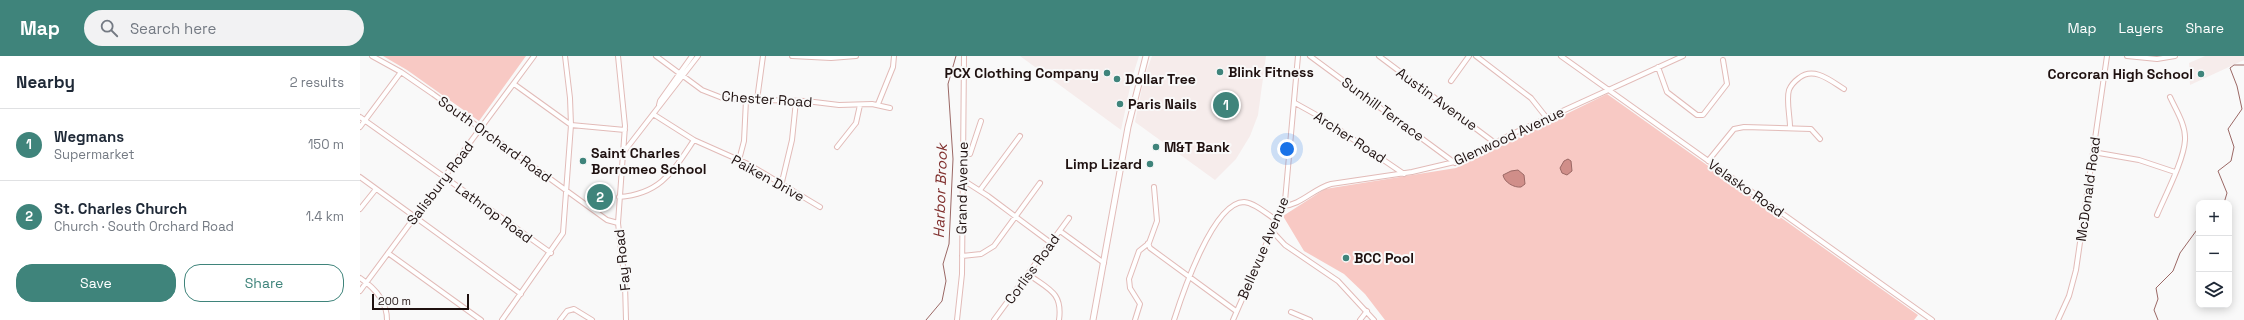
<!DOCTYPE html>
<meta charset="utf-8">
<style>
:root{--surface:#fff;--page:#f2f2f3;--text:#1f2937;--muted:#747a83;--line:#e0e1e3;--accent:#3f847b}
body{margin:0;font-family:"Space Grotesk",sans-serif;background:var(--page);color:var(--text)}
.controls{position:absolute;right:12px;bottom:12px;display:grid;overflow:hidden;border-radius:8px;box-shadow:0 2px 10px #0003}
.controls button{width:36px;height:36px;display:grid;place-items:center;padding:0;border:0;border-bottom:1px solid var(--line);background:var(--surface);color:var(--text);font:20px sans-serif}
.scale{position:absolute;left:12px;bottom:10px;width:97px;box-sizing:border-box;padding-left:4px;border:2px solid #1f1110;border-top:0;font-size:11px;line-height:14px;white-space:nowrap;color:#1f1110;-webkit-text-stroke:3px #f9f9f9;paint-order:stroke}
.you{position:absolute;left:927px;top:93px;width:14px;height:14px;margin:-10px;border:3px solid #fff;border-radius:50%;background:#1a73e8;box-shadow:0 0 0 6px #1a73e833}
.badge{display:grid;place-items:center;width:26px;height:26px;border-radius:50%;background:var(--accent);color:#fff;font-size:13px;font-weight:700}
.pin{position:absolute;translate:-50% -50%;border:2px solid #fff;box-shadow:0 1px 4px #0006}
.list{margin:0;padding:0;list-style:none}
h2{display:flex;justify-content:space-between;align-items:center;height:52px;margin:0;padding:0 16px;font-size:17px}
h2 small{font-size:13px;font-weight:400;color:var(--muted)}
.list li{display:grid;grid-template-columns:26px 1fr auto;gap:12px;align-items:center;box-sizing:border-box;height:72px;padding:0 16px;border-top:1px solid var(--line)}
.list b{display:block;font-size:15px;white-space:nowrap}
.list p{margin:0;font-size:13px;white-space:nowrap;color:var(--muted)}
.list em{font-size:13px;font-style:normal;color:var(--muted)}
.actions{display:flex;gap:8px;padding:12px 16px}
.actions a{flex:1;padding:9px 0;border:1px solid var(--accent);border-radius:16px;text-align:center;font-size:14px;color:var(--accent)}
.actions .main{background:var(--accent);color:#fff}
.icon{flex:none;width:22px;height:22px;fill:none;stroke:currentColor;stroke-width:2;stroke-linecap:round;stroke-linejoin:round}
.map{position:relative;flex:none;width:1884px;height:264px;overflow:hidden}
header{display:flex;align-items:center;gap:24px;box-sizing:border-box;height:56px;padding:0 20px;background:var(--accent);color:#fff}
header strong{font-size:19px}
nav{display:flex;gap:22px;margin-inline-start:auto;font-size:14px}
.search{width:280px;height:36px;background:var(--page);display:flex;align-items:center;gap:10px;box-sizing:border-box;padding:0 14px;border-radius:22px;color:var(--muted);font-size:15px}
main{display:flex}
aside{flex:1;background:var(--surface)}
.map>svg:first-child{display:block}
</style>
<header>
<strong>Map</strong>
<div class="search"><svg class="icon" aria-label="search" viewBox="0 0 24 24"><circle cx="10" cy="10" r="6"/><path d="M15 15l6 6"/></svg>Search here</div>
<nav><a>Map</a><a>Layers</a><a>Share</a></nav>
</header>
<main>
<aside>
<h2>Nearby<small>2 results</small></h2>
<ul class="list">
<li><span class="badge">1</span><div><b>Wegmans</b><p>Supermarket</p></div><em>150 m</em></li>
<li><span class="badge">2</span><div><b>St. Charles Church</b><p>Church · South Orchard Road</p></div><em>1.4 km</em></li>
</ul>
<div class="actions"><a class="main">Save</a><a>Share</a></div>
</aside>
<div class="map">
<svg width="1884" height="264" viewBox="0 0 1884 264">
<rect width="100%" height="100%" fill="#f9f9f9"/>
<path fill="#f6eceb" d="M 660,0 L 779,0 L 772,22 L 761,74 Z
M 792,0 L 906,0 L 898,59 L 890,80 L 876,103 L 855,124 L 775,66 L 784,22 Z
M 1845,0 L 1884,0 L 1884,4 L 1830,29 L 1829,7 Z"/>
<path fill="#f8c9c4" d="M 23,0 L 166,0 L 119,65 L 47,14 Z
M 1247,38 L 1558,259 L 1554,264 L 1025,264 L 1005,238 L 984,218 L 944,195 L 923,160 L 965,133 L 1096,112 Z"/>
<path fill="#d08e89" stroke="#9b6865" d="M 1208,103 L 1211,105 L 1212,115 L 1207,119 L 1202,117 L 1200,112 L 1204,105 Z
M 1151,115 L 1158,114 L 1164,119 L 1165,128 L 1161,131 C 1154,132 1144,126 1143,119 Z"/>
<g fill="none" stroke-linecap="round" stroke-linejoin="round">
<path stroke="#9b6865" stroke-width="1" d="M 1864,147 L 1867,137 L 1858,115 L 1871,105 L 1874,91 L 1868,73 L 1882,53 L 1877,30 L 1870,12 L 1874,9 L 1884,9
M 566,264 L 582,245 L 586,225 L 583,208 L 589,188 L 593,103 L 588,28 L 596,0
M 1798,264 L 1794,254 L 1798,243 L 1796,232 L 1813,215 L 1820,197 L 1839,171"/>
<g stroke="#e2bbb8" stroke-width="6">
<path id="minor" d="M 12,0 L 41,16 L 73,38 L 247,164 L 258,167
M 258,0 L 265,70 L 258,167 L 265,228 L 266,264
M 296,0 L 342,34 L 365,43 L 446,45 L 479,49 L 512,48 L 530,52
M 432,0 L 471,2 L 496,0
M 950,0 L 1095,107
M 1019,0 L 1135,87
M 1116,0 L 1171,42 L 1186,61
M 1201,0 L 1572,264
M 1767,0 L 1797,3 L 1815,0
M 1298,11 L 1307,36 L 1337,59 L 1343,59 L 1367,28 L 1363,4
M 1091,25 L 1109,0
M 154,28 L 211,69 L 265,74
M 397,44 L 403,0
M 935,47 L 962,62 L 1044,118
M 518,48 L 533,11 L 534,0
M 299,49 L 300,45 L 332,0
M 293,58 L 334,84 L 388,108 L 460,151
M 0,61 L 191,197
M 0,71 L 41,16
M 1430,71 C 1430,60 1426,44 1429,34 C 1431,29 1435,25 1439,22 C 1454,10 1471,25 1484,33
M 477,91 L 496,67 L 500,49
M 1733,96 L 1779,104 L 1815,116
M 263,97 L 338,0
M 603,97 L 610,98 L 621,65
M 379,104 L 384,85 L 386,44
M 1348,105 L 1374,73 L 1384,71 L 1451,73 L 1460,83
M 0,121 L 161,238
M 603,124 L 628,140 L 691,187
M 421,130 L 432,84 L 436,45
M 620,134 L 660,80
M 259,141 C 301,138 313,115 334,84
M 923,150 C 941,149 953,133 971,128 L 1052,116 L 1103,104 L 1152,78 L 1323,0
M 0,153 L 16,133
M 1797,159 C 1805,140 1824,104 1825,84 C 1826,69 1816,54 1810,41
M 911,174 L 925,189 L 978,225 L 1014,264
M 700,175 L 744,207
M 788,187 L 790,192 L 876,255
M 28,197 L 121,264
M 602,200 L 621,198 L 634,190 L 680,127
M 668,218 C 688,233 703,236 699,264
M 0,222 C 15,232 27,245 27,264
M 0,235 L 174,0
M 931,256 L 950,264
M 142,264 L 203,177 L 211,69 L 210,42 L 205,0
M 200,264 L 207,255 L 214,253 L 232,264
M 597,264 L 602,218 L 604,0
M 634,264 L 709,162
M 775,264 L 780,248 L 770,232 L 769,223 L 779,195 L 789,187 L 797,165 L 794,131
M 814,264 C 822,239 853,146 884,146 C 895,147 907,158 916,164
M 873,264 L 925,145 L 938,0
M 1000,264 L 1007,255
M 1698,264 L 1709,240 L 1716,214 L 1747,0"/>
</g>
<g stroke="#e2bbb8" stroke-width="7">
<path id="major" d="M 733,264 L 768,71 L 786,0"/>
</g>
<use href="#minor" stroke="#fff" stroke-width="4"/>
<use href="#major" stroke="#fff" stroke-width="5"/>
</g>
<g fill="#3f847b" stroke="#f9f9f9" stroke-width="1.5">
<circle cx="860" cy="16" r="4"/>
<circle cx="747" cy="17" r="4"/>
<circle cx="1841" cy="18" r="4"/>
<circle cx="757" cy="23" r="4"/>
<circle cx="760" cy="48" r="4"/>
<circle cx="796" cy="91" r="4"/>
<circle cx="223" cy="105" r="4"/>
<circle cx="790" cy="108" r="4"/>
<circle cx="986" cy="202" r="4"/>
</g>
<g text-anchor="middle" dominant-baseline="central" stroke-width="4" stroke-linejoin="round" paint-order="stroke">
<g font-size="14" font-weight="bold" fill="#1f1110" stroke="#f9f9f9" text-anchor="start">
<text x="868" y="16">Blink Fitness</text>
<text x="739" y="17" text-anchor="end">PCX Clothing Company</text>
<text x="1833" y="18" text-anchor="end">Corcoran High School</text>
<text x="765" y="23">Dollar Tree</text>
<text x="768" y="48">Paris Nails</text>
<text x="804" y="91">M&amp;T Bank</text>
<text x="231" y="97">Saint Charles<tspan x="231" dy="16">Borromeo School</tspan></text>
<text x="782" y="108" text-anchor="end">Limp Lizard</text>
<text x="994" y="202">BCC Pool</text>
</g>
<g font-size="14" fill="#1f1110" stroke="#f9f9f9">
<text transform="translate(407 43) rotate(4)">Chester Road</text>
<text transform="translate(1077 43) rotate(36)">Austin Avenue</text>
<text transform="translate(1023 53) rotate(36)">Sunhill Terrace</text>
<text transform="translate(1149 80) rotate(-25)">Glenwood Avenue</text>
<text transform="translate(990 81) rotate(33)">Archer Road</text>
<text transform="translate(135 83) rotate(36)">South Orchard Road</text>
<text transform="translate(408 122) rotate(29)">Paiken Drive</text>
<text transform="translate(80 127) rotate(-53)">Salisbury Road</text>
<text transform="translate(602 132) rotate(-89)">Grand Avenue</text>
<text transform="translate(1386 132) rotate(35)">Velasko Road</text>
<text transform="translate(1728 133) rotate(-82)">McDonald Road</text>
<text transform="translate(134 157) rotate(36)">Lathrop Road</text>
<text transform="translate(903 192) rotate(-67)">Bellevue Avenue</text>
<text transform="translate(262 204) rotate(-96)">Fay Road</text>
<text transform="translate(672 213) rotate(-54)">Corliss Road</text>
</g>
<g font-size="15" font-style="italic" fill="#81312f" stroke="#f9f9f9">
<text transform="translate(580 135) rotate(-88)">Harbor Brook</text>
</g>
</g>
</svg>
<div class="controls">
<button>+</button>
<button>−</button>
<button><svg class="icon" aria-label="layers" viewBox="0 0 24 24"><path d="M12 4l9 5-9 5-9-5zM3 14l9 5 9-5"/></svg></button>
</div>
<div class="scale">200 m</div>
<div class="you"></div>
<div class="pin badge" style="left:866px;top:49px">1</div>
<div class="pin badge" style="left:240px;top:141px">2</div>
</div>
</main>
